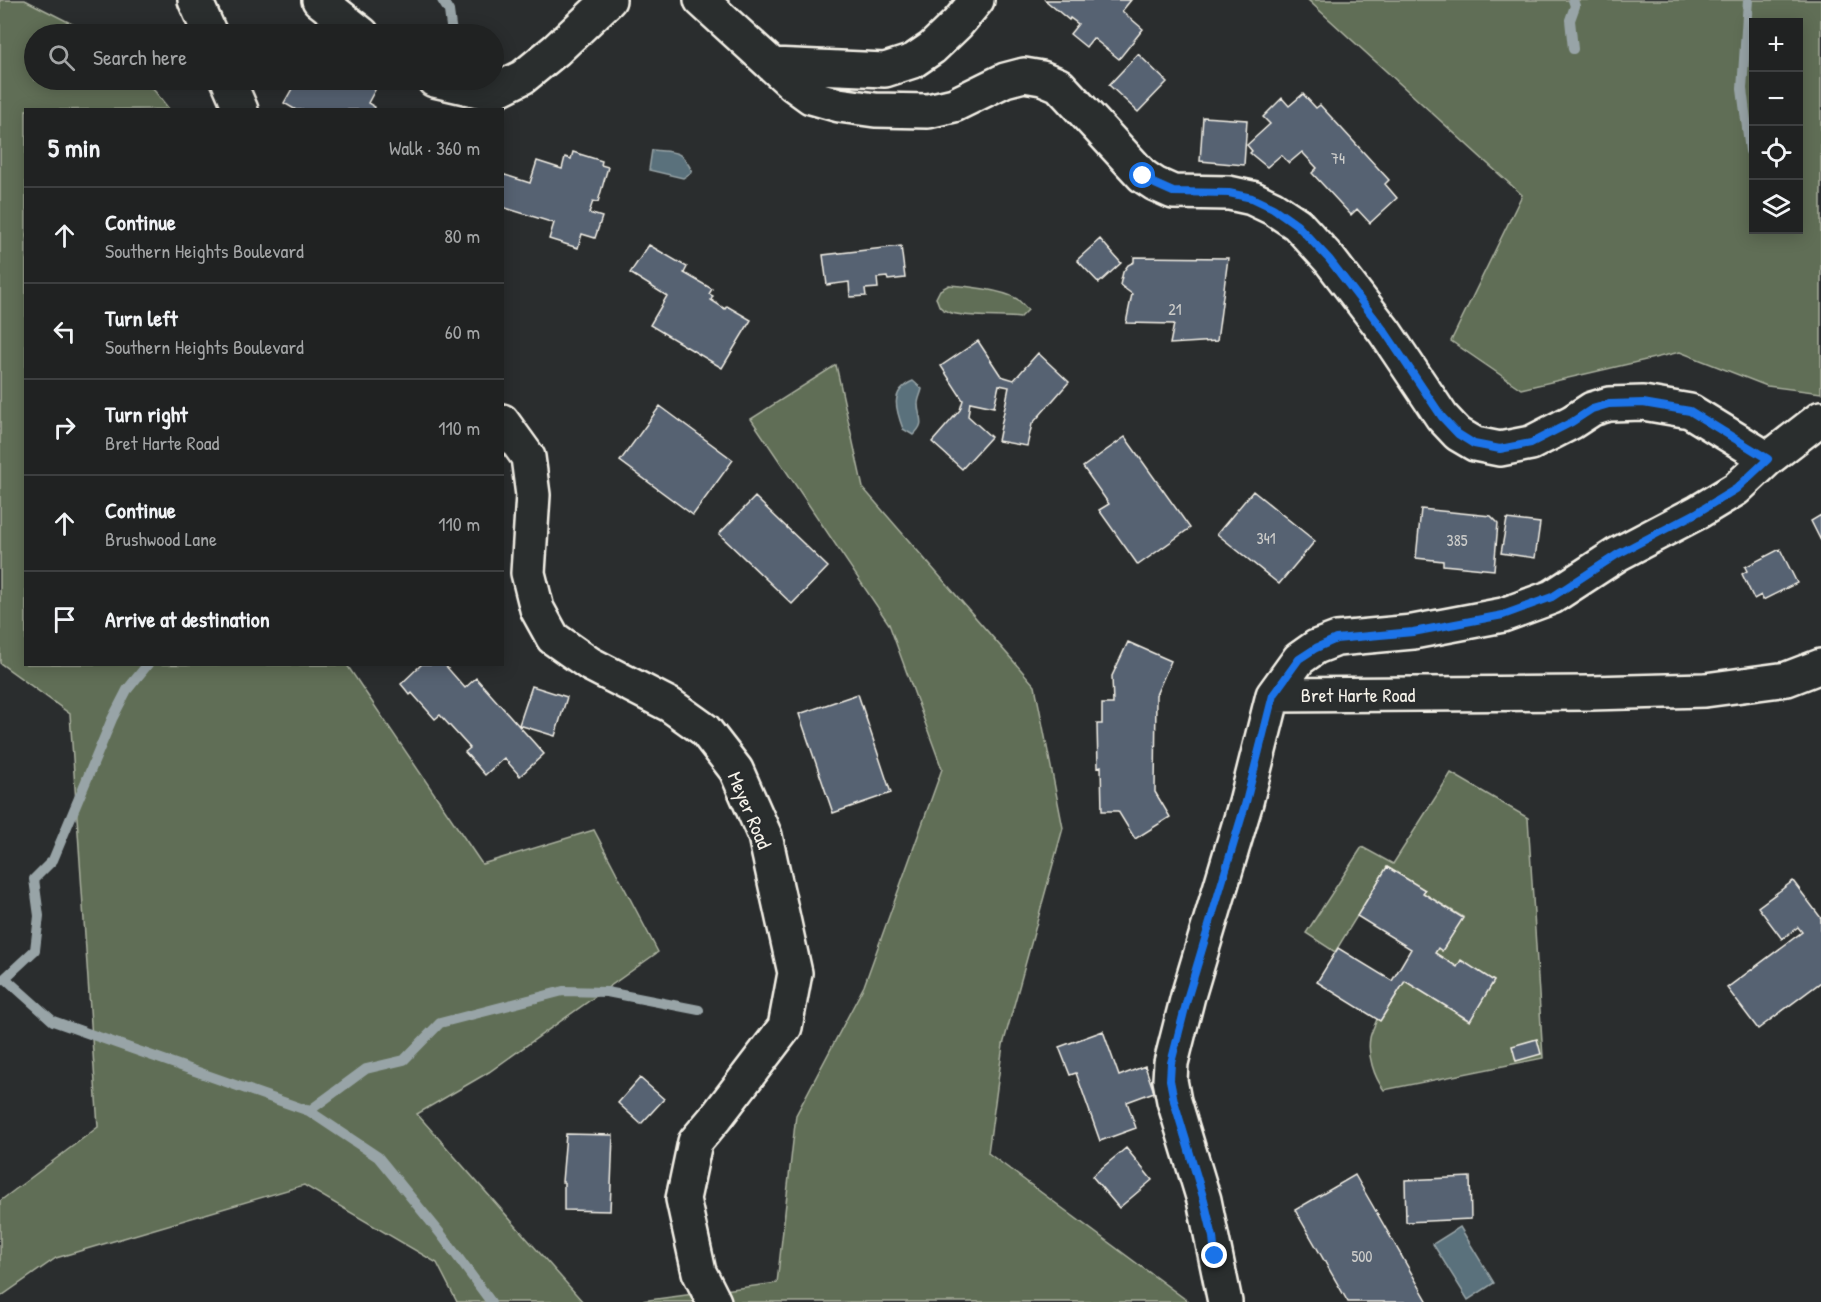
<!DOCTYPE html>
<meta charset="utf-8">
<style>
:root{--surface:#202222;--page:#282a2a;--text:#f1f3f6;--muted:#a2a4a5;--line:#3d3f40}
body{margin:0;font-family:"Patrick Hand",sans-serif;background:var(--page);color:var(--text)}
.controls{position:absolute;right:18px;top:18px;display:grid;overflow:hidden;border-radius:0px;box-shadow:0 3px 15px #0003}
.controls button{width:54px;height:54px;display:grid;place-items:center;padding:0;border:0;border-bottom:2px solid var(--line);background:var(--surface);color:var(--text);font:30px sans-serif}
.stop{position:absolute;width:18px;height:18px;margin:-14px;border:4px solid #1a73e8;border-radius:50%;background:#fff}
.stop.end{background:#1a73e8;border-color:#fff;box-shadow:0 2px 6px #0008}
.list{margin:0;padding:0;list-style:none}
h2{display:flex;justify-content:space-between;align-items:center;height:78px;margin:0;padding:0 24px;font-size:26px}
h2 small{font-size:20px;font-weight:400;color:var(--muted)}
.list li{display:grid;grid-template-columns:39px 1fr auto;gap:18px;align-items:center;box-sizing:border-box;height:96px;padding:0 24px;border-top:2px solid var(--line)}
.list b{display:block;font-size:22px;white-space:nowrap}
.list p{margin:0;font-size:20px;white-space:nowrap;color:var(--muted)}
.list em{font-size:20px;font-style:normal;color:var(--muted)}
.icon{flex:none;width:33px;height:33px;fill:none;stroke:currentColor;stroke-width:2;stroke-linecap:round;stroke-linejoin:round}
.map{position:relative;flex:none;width:1821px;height:1302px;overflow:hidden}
.search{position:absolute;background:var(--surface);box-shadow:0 3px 15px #0003;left:24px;top:24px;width:480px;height:66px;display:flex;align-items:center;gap:15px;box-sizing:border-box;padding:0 21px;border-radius:33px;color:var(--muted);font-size:22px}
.panel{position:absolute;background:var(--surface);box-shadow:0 3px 15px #0003;left:24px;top:108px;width:480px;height:558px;border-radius:0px}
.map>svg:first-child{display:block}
</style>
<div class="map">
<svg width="1821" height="1302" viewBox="0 0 1821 1302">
<rect width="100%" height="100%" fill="#2a2d2e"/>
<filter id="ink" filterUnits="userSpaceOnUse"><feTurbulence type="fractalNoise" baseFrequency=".0167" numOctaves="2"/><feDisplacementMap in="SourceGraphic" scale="12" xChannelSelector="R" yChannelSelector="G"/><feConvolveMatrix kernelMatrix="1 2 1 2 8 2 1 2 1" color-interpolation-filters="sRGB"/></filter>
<g filter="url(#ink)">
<path fill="#606e56" stroke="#aab09f" stroke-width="1.5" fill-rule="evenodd" d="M 0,0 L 25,0 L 92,34 L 34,34 L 34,80 L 146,80 L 169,109 L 26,110 L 26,664 L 347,665 L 482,864 L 594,830 L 658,952 L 489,1072 L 417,1114 L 583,1302 L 457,1302 L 437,1263 L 304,1185 L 56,1258 L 0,1297 L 0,1201 L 98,1127 L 70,714 L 0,663 Z
M 1308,0 L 1821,0 L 1821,393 L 1767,386 L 1680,352 L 1521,389 L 1451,341 L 1522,195 ZM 1798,22 L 1798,230 L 1754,230 L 1754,22 Z
M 949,285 C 966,286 1003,290 1017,299 C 1021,302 1025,307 1028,310 L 1020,318 C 1003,315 951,320 940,307 C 938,305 938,301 936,298 L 940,290 Z
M 836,365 L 863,488 L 1035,686 L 1063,828 L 1003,1045 L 988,1153 L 1189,1302 L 634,1302 L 777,1283 L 796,1115 L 864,986 L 942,769 L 889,624 L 751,419 Z
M 1451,773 L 1528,818 L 1543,1058 L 1384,1090 C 1374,1077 1367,1055 1370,1038 C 1371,1032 1375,1025 1377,1019 L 1381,1020 L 1405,981 L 1469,1021 L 1494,981 L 1461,961 L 1457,967 L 1435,953 L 1438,948 L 1442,951 L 1463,917 L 1423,893 L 1425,890 L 1387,867 L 1335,952 L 1306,933 L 1362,847 L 1393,864 Z"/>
<path fill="#5a717b" stroke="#98a4a7" stroke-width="1.5" d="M 652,150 C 673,152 683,149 692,172 L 683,178 L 649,170 Z
M 913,381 L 922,389 C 921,394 918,399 918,404 C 918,419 927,422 913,435 L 903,429 C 896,410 889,391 913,381 Z
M 1460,1227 L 1494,1283 L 1468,1300 L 1433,1244 Z"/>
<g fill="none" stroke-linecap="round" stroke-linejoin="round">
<path stroke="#98a4a7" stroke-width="10" d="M 442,0 L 449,11 L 452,34
M 1748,0 L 1742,89 L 1750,151
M 1573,49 L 1570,20 L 1575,6 L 1573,0
M 5,978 L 35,950 L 39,916 L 34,879 L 53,860 L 112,719 L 127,690 L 148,664
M 0,980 L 5,978 L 53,1021 L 309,1111 L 378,1157 L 440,1233 L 491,1302
M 309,1111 L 366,1069 L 404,1060 L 440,1023 L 563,991 L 607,992 L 699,1010"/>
</g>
<path fill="#576272" stroke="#f4f1e8" stroke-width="1.5" d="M 1045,0 L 1131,0 L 1122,11 L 1143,29 L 1119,59 L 1093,38 L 1086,47 L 1070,34 L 1078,24 L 1070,18 L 1069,20 Z
M 1138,54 L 1167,82 L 1138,112 L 1109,85 Z
M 297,80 L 362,80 L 376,88 L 368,103 L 375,107 L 374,110 L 296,110 L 284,103 Z
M 1303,94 L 1316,108 L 1320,105 L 1389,180 L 1385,184 L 1397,198 L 1370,223 L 1357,209 L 1351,215 L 1312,173 L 1317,168 L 1302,152 L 1289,163 L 1281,155 L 1267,167 L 1250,153 L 1252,151 L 1247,145 L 1270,124 L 1263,117 L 1282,98 L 1289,106 Z
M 1203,117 L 1247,120 L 1244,165 L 1200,161 Z
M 573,152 L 602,161 L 601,165 L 608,167 L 598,202 L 593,201 L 589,213 L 602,217 L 595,238 L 582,234 L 578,248 L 549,239 L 554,223 L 502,207 L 502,174 L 530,183 L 537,161 L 562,169 L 565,157 L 571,159 Z
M 1100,239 L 1121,263 L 1099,283 L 1077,260 Z
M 649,245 L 687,267 L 684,273 L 712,289 L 709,294 L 713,296 L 711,300 L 725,309 L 727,306 L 751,320 L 722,368 L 650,325 L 667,296 L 630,273 Z
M 901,246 L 905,278 L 888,280 L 887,277 L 877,278 L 878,288 L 865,289 L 866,296 L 850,297 L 849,282 L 827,285 L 823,255 Z
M 1134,257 L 1228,258 L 1217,341 L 1170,344 L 1174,324 L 1126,323 L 1132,294 L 1120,285 L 1123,272 L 1128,265 L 1134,262 Z
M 978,341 L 1001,376 L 1014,380 L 1038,353 L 1069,382 L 1032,424 L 1027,446 L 998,441 L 1009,387 L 999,385 L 994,407 L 970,402 L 968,416 L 991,437 L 962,469 L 932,442 L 960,410 L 963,400 L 941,366 Z
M 660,406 L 733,460 L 693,515 L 620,461 Z
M 1125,437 L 1190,528 L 1138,565 L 1099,510 L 1109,504 L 1083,467 Z
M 1253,491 L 1315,541 L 1279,584 L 1217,534 Z
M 755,497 L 828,567 L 792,604 L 719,534 Z
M 1421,509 L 1491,516 L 1498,523 L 1494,570 L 1443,565 L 1443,561 L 1416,558 Z
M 1821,515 L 1821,541 L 1811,521 Z
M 1507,519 L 1540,523 L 1535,558 L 1501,553 Z
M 1780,549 L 1797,583 L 1763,600 L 1761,595 L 1754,599 L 1742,574 L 1747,571 L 1745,567 Z
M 1128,642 L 1171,661 L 1156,695 L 1155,792 L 1170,817 L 1135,839 L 1118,811 L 1102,811 L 1101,766 L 1098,767 L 1097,724 L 1102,724 L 1102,704 L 1113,704 L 1112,676 Z
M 422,664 L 444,664 L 465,688 L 476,678 L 544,754 L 520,776 L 504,758 L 485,775 L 465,752 L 470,748 L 440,715 L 435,719 L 412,693 L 410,695 L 401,684 Z
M 532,686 L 567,697 L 555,736 L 519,725 Z
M 858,694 L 891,793 L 833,813 L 799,714 Z
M 1387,867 L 1425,890 L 1423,893 L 1463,918 L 1442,951 L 1438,948 L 1435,953 L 1457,967 L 1461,960 L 1494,981 L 1470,1021 L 1405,981 L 1380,1021 L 1317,982 L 1338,948 L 1392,981 L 1411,949 L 1357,916 Z
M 1793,881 L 1821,918 L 1821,982 L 1758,1029 L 1727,988 L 1802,932 L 1798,927 L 1782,939 L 1758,907 Z
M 1103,1031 L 1119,1076 L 1145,1066 L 1154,1092 L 1127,1102 L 1136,1128 L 1100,1141 L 1076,1073 L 1070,1075 L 1059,1047 Z
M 1537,1039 L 1541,1054 L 1516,1061 L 1512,1046 Z
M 640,1078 L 664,1099 L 641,1124 L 618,1103 Z
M 566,1134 L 613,1135 L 610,1211 L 564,1210 L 564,1182 L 562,1182 Z
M 1126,1148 L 1152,1180 L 1119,1208 L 1092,1176 Z
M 1355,1175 L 1428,1302 L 1348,1302 L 1295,1210 Z
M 1470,1177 L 1471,1219 L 1406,1222 L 1405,1180 Z"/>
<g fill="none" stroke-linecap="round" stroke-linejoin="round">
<g stroke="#f4f1e8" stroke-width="38">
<path id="minor" d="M 195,0 L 210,34
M 319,0 L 362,34
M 701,0 L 793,84 L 811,97 L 839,105 L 875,110 L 928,111 L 954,105 L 1005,80 L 1024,75 L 1042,78 L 1059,85 L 1143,176 L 1155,184 L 1173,192 L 1229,193 L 1252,198 L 1273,208 L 1297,224 L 1329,259 L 1385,332 L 1442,417 L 1458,434 L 1475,444 L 1500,449 L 1531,443 L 1572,422 L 1592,409 L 1609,404 L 1643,403 L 1690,411 L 1768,459
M 772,65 L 885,70 L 913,61 L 932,48 L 957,24 L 977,0
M 228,80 L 241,110
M 434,80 L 491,93 L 523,77 L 556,50 L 609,0
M 1821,418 L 1768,459 L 1736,489 L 1698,512 L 1618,554 L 1552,597 L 1503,615 L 1413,632 L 1337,639 L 1316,647 L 1299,659 L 1273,695 L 1590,693 L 1705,690 L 1787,679 L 1821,666
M 502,421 L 528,457 L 533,495 L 528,573 L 537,609 L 553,638 L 590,664 L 670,705 L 705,730 L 736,770 L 765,836 L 795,973 L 785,1027 L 717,1116 L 695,1142 L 683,1199 L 699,1272 L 714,1302
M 1225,1302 L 1204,1200 L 1174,1101 L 1170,1080 L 1171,1063 L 1188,996 L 1246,802 L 1273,695"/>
</g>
<use href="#minor" stroke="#2a2d2e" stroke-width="33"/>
</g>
</g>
<g fill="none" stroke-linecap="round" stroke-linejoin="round" filter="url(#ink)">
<path stroke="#1a73e8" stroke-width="8" d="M 1143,176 L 1155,184 L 1173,192 L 1229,193 L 1252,198 L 1273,208 L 1297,225 L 1329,259 L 1385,332 L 1442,417 L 1458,434 L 1474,444 L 1500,449 L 1531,443 L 1572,422 L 1592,409 L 1609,404 L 1643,403 L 1690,411 L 1768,459 L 1736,489 L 1698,512 L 1618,554 L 1552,597 L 1503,615 L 1413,632 L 1336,639 L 1316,648 L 1299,659 L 1273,695 L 1246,802 L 1188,996 L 1171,1063 L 1170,1080 L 1174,1101 L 1204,1200 L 1213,1237 L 1215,1256"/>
</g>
<g text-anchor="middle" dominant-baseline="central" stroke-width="4.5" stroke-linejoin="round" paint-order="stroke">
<g font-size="16" fill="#cdcdca">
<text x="1338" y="158">74</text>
<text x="1175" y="309">21</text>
<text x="1266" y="538">341</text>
<text x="1457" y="540">385</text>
<text x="1362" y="1256">500</text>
</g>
<g font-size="20" fill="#f4f1e8" stroke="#2a2d2e">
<text x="1358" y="694">Bret Harte Road</text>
<text transform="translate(750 810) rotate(67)">Meyer Road</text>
</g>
</g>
</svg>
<div class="controls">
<button>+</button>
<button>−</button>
<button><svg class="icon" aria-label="locate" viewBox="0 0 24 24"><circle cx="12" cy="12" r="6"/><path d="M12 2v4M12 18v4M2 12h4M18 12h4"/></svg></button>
<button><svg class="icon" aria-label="layers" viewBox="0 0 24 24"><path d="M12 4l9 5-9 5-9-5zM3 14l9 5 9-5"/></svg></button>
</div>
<div class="stop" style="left:1143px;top:176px"></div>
<div class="stop end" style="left:1215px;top:1256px"></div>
<div class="search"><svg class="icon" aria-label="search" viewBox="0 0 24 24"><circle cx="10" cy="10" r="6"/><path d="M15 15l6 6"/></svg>Search here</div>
<section class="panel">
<h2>5 min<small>Walk · 360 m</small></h2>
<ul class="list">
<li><svg class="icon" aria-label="ahead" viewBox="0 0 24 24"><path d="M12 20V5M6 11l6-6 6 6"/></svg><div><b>Continue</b><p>Southern Heights Boulevard</p></div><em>80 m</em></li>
<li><svg class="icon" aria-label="left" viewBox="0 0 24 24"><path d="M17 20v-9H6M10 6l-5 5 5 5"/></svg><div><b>Turn left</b><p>Southern Heights Boulevard</p></div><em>60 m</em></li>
<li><svg class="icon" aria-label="right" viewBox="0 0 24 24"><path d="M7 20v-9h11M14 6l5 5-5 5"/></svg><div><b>Turn right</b><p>Bret Harte Road</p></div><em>110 m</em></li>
<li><svg class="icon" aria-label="ahead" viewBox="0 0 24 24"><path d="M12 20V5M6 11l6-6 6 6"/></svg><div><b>Continue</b><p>Brushwood Lane</p></div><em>110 m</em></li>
<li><svg class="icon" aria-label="arrive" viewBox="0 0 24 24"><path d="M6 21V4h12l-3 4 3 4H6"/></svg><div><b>Arrive at destination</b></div></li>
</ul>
</section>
</div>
